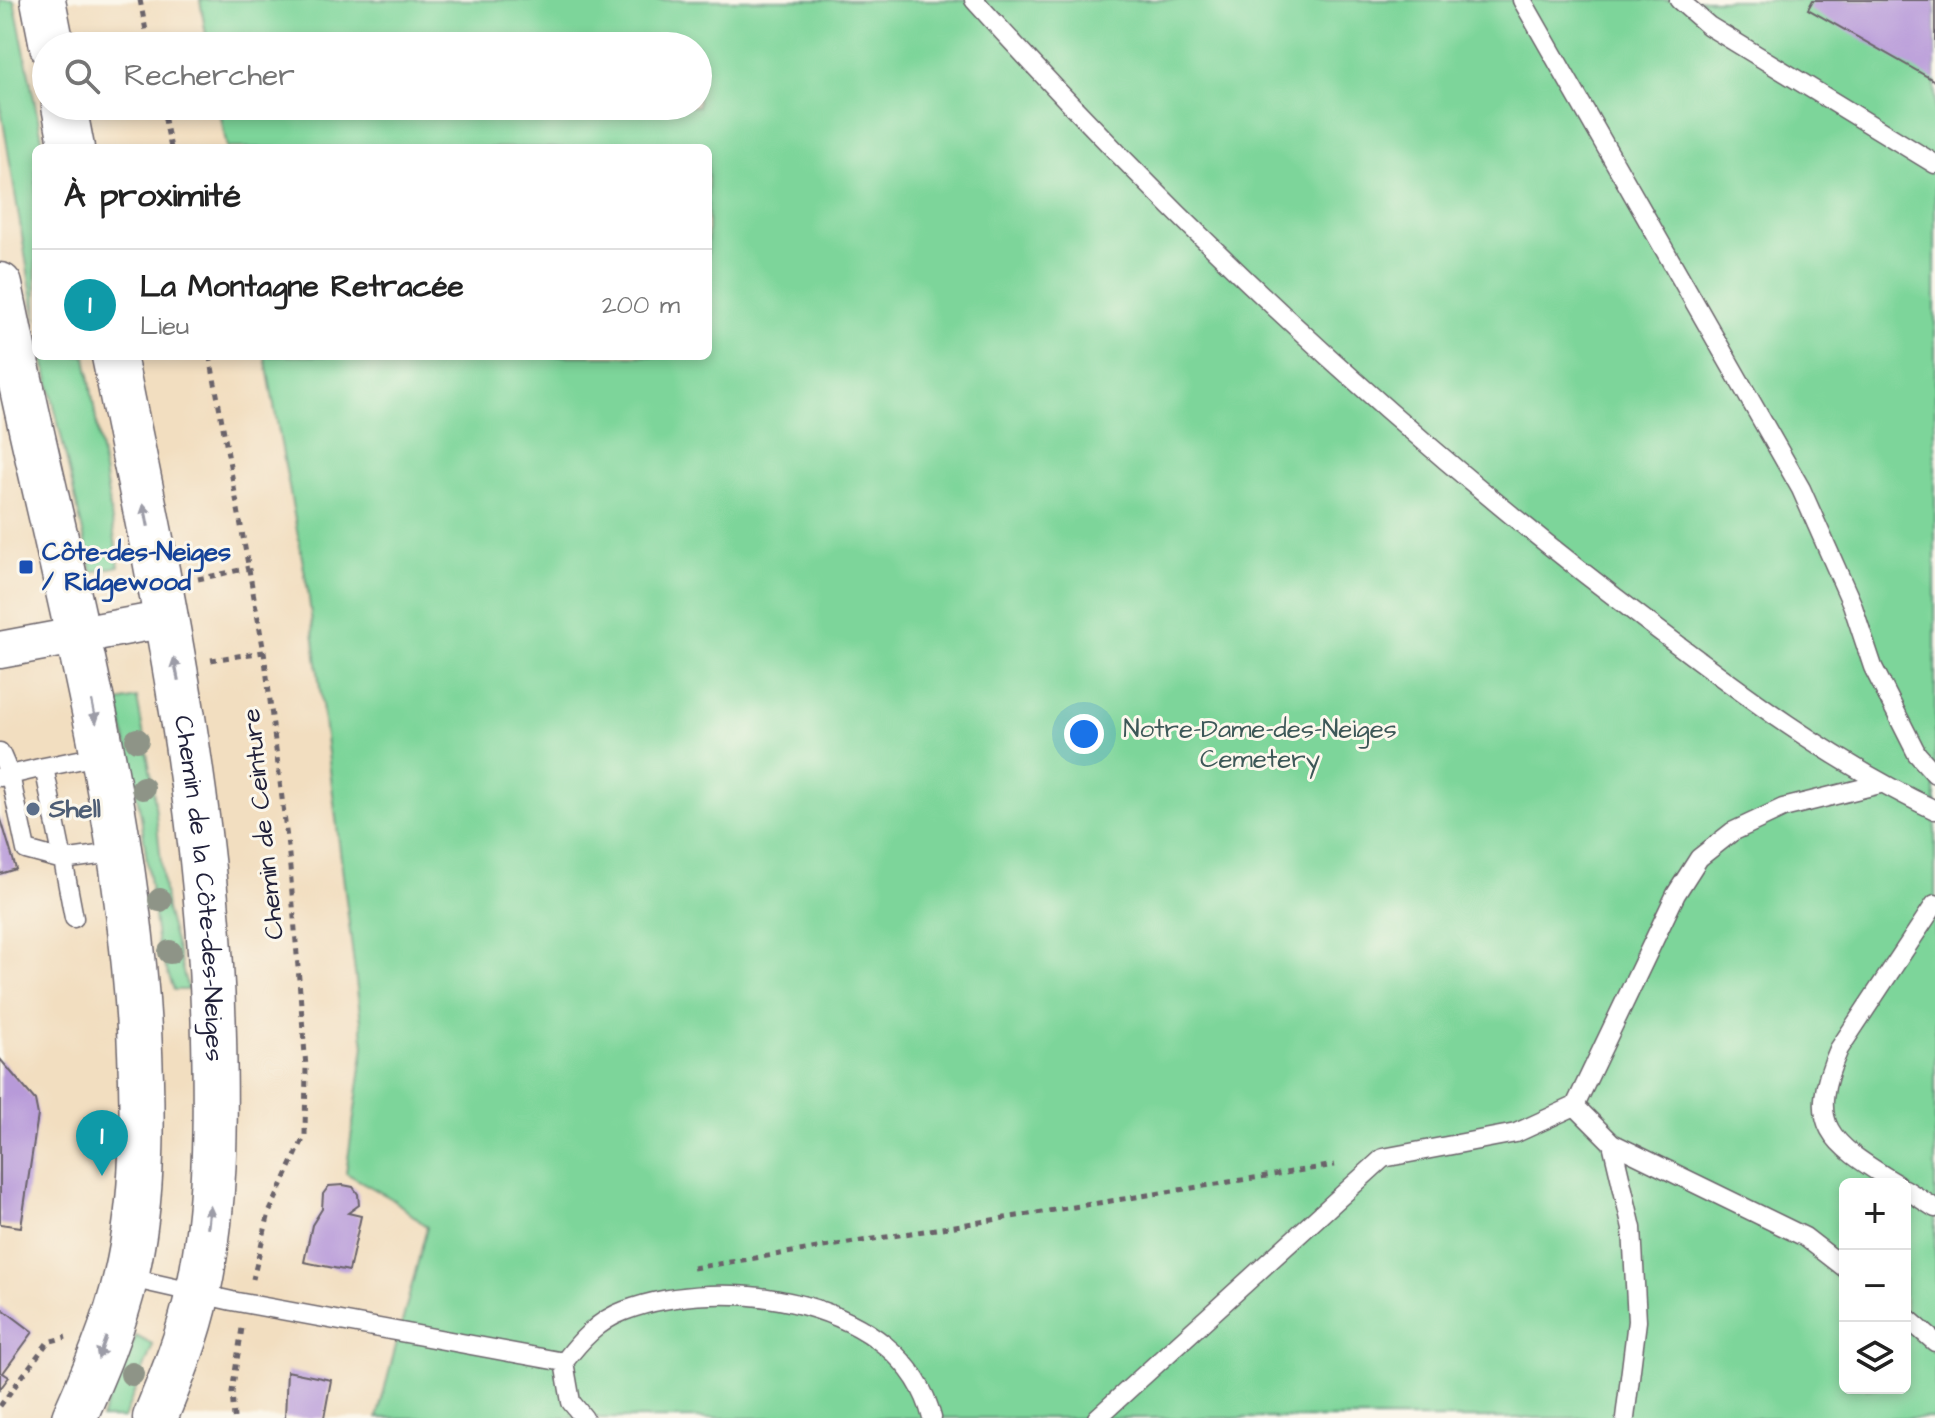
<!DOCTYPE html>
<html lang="fr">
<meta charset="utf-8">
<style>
:root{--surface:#fff;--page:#f2f2f2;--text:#222;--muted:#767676;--line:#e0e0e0;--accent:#1f6fb2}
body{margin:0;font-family:"Architects Daughter",sans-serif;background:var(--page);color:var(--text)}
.controls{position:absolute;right:24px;bottom:24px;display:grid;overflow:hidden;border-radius:12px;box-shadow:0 4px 12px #0003}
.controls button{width:72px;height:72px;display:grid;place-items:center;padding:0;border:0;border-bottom:2px solid var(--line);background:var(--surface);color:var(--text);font:40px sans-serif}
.you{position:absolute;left:1084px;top:734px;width:28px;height:28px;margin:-20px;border:6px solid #fff;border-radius:50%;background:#1a73e8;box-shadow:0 0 0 12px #1a73e833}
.badge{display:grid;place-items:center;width:52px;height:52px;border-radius:50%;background:var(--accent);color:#fff;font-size:26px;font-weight:700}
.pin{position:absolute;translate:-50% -66px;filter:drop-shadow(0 2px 4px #0008)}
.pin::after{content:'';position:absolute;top:42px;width:28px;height:24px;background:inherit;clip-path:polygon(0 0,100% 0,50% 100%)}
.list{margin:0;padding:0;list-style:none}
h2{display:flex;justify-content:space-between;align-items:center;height:104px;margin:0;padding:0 32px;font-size:34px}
h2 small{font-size:26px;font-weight:400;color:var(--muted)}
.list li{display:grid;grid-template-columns:52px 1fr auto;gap:24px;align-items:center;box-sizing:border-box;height:112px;padding:0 32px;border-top:2px solid var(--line)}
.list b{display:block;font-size:30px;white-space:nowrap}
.list p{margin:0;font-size:26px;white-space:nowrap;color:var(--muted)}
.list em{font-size:26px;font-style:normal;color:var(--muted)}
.icon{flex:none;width:44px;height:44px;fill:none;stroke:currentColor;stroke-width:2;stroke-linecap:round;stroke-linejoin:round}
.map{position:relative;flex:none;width:1935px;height:1418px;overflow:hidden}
.search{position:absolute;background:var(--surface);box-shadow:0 4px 12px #0003;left:32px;top:32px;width:680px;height:88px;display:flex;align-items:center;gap:20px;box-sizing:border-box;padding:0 28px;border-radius:44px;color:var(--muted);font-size:30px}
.panel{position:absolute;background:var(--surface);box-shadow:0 4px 12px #0003;left:32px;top:144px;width:680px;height:216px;border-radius:12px}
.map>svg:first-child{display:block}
</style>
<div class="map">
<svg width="1935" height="1418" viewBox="0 0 1935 1418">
<rect width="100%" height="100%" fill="#fbf7ec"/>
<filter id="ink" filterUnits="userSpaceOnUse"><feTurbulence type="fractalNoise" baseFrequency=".0125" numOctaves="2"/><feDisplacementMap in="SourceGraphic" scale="16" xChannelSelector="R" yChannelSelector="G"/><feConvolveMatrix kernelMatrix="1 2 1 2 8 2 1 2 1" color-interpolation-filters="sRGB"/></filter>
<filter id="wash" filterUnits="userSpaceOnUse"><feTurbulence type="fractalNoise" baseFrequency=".006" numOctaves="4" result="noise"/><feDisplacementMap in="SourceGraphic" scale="32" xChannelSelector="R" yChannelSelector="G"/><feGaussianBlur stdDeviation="1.8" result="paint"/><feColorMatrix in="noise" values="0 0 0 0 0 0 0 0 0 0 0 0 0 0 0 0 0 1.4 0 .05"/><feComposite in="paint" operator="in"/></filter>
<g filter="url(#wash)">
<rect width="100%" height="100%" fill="#f2dec0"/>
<path fill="#7dd59a" stroke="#507c6a" stroke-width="2" fill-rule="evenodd" d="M 0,0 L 14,0 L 44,148 L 36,148 L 36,320 L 0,102 Z
M 200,0 L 1935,0 L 1935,1418 L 377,1418 L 427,1227 L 394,1200 L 346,1173 L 364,1046 L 308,591 L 265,356 L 708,356 L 708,148 L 227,148 L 219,106 L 698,106 L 698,46 L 208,46 ZM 1845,1184 L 1905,1184 L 1905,1388 L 1845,1388 Z
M 43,356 L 86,356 L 119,566 L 92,572 Z
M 137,698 L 153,786 L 166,909 L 188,990 L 174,990 L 158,947 L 141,816 L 118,702 Z
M 136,1336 L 153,1345 L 128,1408 L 124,1418 L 101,1418 Z"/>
<g id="blocks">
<path fill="#b79ad9" d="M 1813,0 L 1935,0 L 1935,81 L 1808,9 Z
M 0,816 L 16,869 L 0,874 Z
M 0,1059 L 35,1100 L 38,1115 L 21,1227 L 0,1224 Z
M 343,1185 L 353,1187 L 358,1194 L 359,1205 L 348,1213 L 361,1216 L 349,1271 L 304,1262 L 312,1225 L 322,1209 L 323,1194 L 329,1186 Z
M 0,1307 L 33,1332 L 3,1373 L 9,1377 L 0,1389 Z
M 287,1371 L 331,1380 L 324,1418 L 285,1418 Z"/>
</g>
</g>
<g filter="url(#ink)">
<use href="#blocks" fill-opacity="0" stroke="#6b646a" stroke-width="2"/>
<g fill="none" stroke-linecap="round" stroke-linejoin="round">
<g stroke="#6b646a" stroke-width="21">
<path id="lane" d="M 974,0 C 1180,228 1403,438 1649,623 C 1740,692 1831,761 1935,810
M 1522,0 L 1801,489 L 1852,604 L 1873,667 L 1917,754 L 1935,774
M 1679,0 L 1709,26 L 1935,164
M 0,752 L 10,775 L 0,777
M 103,755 L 44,767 L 63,860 L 120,852
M 44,767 L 10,775 L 26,850 L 63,860 L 74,918
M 1612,1143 L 1805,1237 L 1845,1268
M 1897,1184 C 1832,1143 1804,1128 1839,1049 L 1935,904
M 1905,1189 L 1935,1208
M 126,1277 L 232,1301 L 564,1362
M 1905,1316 L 1935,1342
M 584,1418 L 571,1402 L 564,1362 C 580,1341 599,1320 624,1311 C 723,1273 903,1299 932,1418
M 1097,1418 L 1383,1158 L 1516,1133 L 1575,1106
M 1625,1418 L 1637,1321 L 1632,1228 L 1612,1143 L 1575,1106 L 1676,894 L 1699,858 L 1732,832 L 1783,808 L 1880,784"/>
</g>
<g stroke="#6b646a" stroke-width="39">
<path id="street" d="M 0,650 L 166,619"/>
</g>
<g stroke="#6b646a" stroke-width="47">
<g id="secondary">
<path d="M 43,0 L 52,46"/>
<path d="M 64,106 L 72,148"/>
<path d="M 0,285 C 49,532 124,776 139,1029 C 143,1111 145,1195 126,1276 C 115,1325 94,1373 74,1418"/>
<path id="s1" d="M 114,356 C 160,582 209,807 214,1038 C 216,1123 216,1209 198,1292 C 189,1335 172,1377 155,1418"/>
</g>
</g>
<path stroke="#6b646a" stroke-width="5" stroke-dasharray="6 6" stroke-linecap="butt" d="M 140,0 L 149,46
M 162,106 L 171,148
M 210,356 L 264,652 L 289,855 L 306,1067 L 305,1135 L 269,1213 L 253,1279
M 198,579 L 249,568
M 211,660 L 264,652
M 693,1268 L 1335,1165
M 0,1406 L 48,1342 L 66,1337
M 234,1418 L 232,1392 L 242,1328"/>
<use href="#lane" stroke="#fff" stroke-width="18"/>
<use href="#street" stroke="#fff" stroke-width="36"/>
<use href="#secondary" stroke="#fff" stroke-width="44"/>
</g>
<g fill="#8e9487">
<circle cx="137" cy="740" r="12"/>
<circle cx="143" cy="788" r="12"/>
<circle cx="160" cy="900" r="12"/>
<circle cx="170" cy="952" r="12"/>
<circle cx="132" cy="1374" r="12"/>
</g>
<defs><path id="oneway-solid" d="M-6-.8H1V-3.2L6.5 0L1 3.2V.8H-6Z" transform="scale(2)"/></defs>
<g fill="#9c9ca7">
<use href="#oneway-solid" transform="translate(146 515) rotate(-101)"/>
<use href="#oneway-solid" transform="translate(176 669) rotate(-101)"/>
<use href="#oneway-solid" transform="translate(94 712) rotate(78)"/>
<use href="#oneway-solid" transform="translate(209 1217) rotate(-84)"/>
<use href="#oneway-solid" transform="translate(102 1348) rotate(110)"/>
</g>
</g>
<rect fill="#1a4fb4" stroke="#fbf7ec" stroke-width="3" x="18" y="559" width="16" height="16" rx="4"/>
<circle fill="#5c6f8a" stroke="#fbf7ec" stroke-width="3" cx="33" cy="809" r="8"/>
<g text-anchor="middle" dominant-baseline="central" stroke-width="6" stroke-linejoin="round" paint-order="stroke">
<g font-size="26" font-weight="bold" fill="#164399" stroke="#fbf7ec" text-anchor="start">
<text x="42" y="552">Côte-des-Neiges<tspan x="42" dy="30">/ Ridgewood</tspan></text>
</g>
<g font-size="26" fill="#3d5858" stroke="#fbf7ec">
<text x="1260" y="729">Notre-Dame-des-Neiges<tspan x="1260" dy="30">Cemetery</tspan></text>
</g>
<g font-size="26" font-weight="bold" fill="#4e5e75" stroke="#fbf7ec" text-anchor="start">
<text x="49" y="809">Shell</text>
</g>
<g font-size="26" fill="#22223b" stroke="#fbf7ec">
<text transform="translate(263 824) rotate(-96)">Chemin de Ceinture</text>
<text stroke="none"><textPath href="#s1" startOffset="540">Chemin de la Côte-des-Neiges</textPath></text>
</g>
</g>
</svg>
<div class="controls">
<button>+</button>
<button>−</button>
<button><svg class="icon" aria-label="layers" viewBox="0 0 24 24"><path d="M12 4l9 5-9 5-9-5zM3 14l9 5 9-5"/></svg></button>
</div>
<div class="you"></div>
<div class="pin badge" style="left:102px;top:1176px;background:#0f9aa8">1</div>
<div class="search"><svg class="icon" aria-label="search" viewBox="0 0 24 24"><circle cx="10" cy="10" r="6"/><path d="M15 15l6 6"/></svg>Rechercher</div>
<section class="panel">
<h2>À proximité<small></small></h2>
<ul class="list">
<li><span class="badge" style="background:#0f9aa8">1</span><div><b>La Montagne Retracée</b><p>Lieu</p></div><em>200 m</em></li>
</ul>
</section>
</div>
